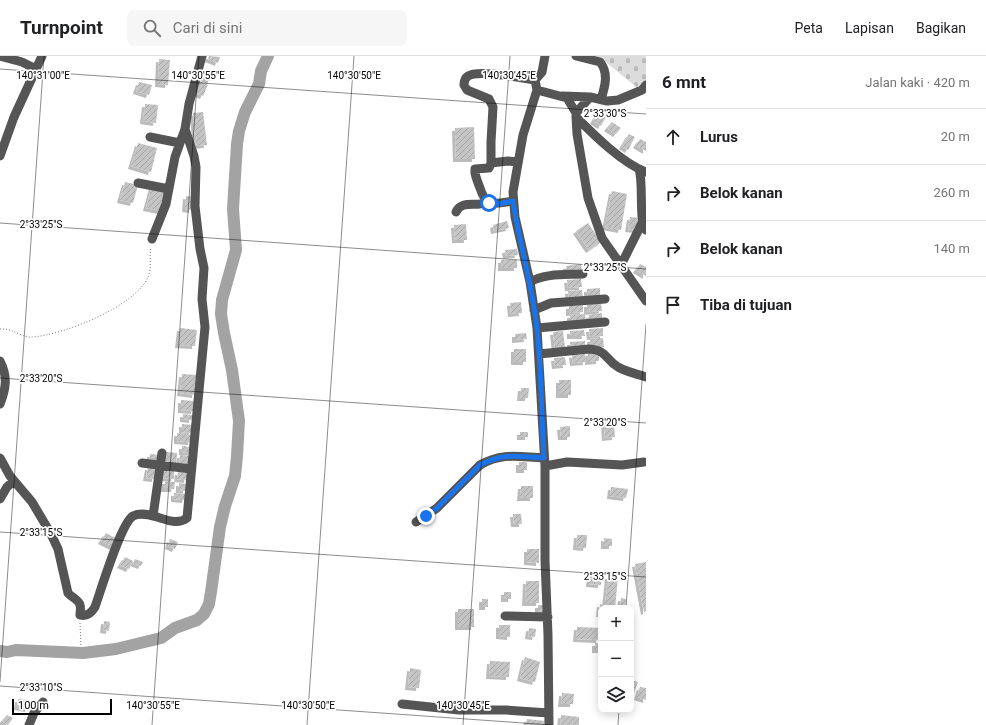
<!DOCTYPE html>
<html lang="id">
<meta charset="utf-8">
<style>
:root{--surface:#fff;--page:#f6f6f6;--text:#202124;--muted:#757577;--line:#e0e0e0}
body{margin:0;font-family:Roboto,sans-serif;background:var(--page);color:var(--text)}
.controls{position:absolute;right:12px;bottom:12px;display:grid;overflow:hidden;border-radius:8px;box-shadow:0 2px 10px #0003}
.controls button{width:36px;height:36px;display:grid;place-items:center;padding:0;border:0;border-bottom:1px solid var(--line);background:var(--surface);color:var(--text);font:20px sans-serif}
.scale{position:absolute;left:12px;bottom:10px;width:100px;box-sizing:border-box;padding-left:4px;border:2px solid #000;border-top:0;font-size:11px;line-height:14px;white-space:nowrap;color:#000;-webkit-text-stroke:3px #fff;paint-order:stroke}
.stop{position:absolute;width:12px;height:12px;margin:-9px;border:3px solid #1a73e8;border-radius:50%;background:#fff}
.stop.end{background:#1a73e8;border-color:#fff;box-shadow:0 1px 4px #0008}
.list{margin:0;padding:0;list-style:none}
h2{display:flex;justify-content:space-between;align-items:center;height:52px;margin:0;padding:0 16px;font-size:17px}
h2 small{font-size:13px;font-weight:400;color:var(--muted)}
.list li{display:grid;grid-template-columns:26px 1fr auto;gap:12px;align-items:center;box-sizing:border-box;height:56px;padding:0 16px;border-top:1px solid var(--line)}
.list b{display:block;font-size:15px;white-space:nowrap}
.list em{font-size:13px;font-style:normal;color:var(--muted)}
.icon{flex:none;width:22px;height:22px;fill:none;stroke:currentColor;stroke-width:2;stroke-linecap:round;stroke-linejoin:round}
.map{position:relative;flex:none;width:646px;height:669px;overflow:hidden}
header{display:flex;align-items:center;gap:24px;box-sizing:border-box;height:56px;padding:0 20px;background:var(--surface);border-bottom:1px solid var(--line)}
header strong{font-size:19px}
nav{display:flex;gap:22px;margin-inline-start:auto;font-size:14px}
.search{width:280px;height:36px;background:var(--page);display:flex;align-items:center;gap:10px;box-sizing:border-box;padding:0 14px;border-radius:8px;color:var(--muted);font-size:15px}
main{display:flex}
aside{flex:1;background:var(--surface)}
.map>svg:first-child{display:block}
</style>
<header>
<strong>Turnpoint</strong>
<div class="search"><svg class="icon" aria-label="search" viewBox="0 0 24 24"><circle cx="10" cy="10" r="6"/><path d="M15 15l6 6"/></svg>Cari di sini</div>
<nav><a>Peta</a><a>Lapisan</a><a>Bagikan</a></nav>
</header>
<main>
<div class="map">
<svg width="646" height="669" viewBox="0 0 646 669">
<defs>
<pattern id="cemetery-stones" width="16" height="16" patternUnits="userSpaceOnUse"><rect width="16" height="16" fill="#dcdcdc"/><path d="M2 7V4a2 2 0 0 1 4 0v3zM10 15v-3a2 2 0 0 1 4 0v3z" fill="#bbb"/></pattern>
<pattern id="building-hatch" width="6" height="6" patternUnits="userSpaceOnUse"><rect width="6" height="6" fill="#c4c4c4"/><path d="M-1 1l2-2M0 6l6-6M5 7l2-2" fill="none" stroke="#a7a7a7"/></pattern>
<filter id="shadow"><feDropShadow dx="-3" dy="3" stdDeviation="0" flood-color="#0004"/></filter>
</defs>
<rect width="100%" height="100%" fill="#fff"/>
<path fill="url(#cemetery-stones)" d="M 595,0 L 646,0 L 646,36 L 645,38 L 602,3 Z"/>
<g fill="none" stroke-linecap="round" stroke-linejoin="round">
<path stroke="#a3a3a3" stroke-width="12" d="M 0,595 L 7,596 L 16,594 L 83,597 L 116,593 L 161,582 L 175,572 L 197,564 L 204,558 L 209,548 L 211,536 L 220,471 L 225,450 L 235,420 L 237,400 L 239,365 L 232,314 L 224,277 L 221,258 L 222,244 L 236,194 L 233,153 L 237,88 L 239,75 L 245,56 L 259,28 L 261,15 L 268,0"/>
</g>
<path fill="url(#building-hatch)" filter="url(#shadow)" d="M 209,0 L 220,1 L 218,7 L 208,3 Z
M 159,3 L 170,4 L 168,29 L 158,28 Z
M 205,15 L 213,18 L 210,25 L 202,22 Z
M 200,25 L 208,29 L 203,40 L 195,37 Z
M 139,26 L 152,29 L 149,39 L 136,35 Z
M 145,48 L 158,49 L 156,67 L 143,65 Z
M 203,56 L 207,89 L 196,90 L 193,57 Z
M 598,56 L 606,61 L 601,70 L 593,65 Z
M 612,66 L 621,72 L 616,78 L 607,72 Z
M 474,71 L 475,103 L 456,103 L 455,72 Z
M 629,78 L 635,81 L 628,94 L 622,90 Z
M 640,83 L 646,86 L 646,95 L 636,89 Z
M 138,87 L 157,92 L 151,116 L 131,110 Z
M 125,126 L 138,129 L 133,147 L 120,144 Z
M 152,130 L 166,134 L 161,155 L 146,152 Z
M 612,135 L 627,138 L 621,174 L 605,171 Z
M 186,140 L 193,141 L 192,154 L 185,153 Z
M 630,161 L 640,162 L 637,174 L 628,173 Z
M 507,165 L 509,172 L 494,175 L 493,169 Z
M 588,167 L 601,186 L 589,194 L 576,175 Z
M 466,168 L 467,184 L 455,184 L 454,169 Z
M 517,193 L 518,199 L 506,200 L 505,194 Z
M 501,204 L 517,204 L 517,212 L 501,212 Z
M 581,208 L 582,217 L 567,218 L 566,210 Z
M 640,208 L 646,211 L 646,220 L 636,214 Z
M 581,223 L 582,231 L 568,232 L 567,224 Z
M 600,232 L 600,241 L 587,242 L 587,233 Z
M 582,234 L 583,242 L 569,243 L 568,235 Z
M 521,246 L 522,257 L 511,258 L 510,247 Z
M 601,247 L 602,255 L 587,256 L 587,248 Z
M 583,249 L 583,256 L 569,257 L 569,250 Z
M 602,257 L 602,266 L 589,267 L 589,259 Z
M 585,258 L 586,267 L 570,268 L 570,259 Z
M 180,272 L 197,274 L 195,290 L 178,289 Z
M 603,272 L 603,280 L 590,281 L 589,273 Z
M 584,274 L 585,280 L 570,280 L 570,275 Z
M 563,275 L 565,292 L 555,293 L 553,276 Z
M 526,277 L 527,283 L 515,284 L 515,278 Z
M 603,282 L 604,291 L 591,292 L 590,283 Z
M 585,285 L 585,292 L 571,293 L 570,286 Z
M 514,293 L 526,293 L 526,306 L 514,306 Z
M 599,296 L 599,305 L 588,306 L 588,297 Z
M 585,298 L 586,306 L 573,307 L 572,299 Z
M 565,301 L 566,309 L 555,310 L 554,302 Z
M 182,318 L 197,319 L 195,339 L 180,337 Z
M 559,324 L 571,324 L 571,339 L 559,339 Z
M 521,332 L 529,332 L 528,342 L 520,342 Z
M 181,344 L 195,345 L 194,355 L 181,354 Z
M 183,358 L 192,359 L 192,364 L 183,363 Z
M 614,366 L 615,381 L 605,382 L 604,367 Z
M 182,368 L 193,369 L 192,377 L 182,376 Z
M 570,370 L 570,381 L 561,381 L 560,371 Z
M 520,376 L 528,376 L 528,381 L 520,381 Z
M 177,377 L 192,379 L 191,386 L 177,385 Z
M 182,390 L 191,391 L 191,397 L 182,396 Z
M 166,396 L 177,397 L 176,411 L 165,410 Z
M 150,398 L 160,399 L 159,406 L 149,405 Z
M 180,399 L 189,400 L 188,410 L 179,409 Z
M 519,406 L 527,406 L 527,414 L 519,414 Z
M 148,411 L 156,412 L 155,423 L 146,422 Z
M 164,414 L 174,415 L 174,423 L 163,422 Z
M 178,416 L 188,417 L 187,424 L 177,423 Z
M 165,425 L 175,426 L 174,433 L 164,433 Z
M 179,427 L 186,428 L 186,435 L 179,434 Z
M 521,430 L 533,430 L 533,442 L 520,442 Z
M 611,431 L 628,433 L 626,442 L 610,440 Z
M 174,437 L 186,438 L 185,444 L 174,443 Z
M 513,458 L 521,458 L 522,468 L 514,468 Z
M 106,477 L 117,483 L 113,491 L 101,485 Z
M 577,479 L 587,479 L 586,492 L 576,491 Z
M 604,482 L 612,483 L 612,490 L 604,490 Z
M 170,483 L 178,486 L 175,493 L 168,490 Z
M 527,493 L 539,493 L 539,507 L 527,506 Z
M 125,501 L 133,505 L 129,513 L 120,509 Z
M 135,503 L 143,506 L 141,510 L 133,507 Z
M 646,506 L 646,555 L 644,556 L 635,508 Z
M 590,516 L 602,517 L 601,529 L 589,528 Z
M 608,520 L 618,521 L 615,552 L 601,552 L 601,558 L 599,558 L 600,548 L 605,549 Z
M 526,525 L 539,525 L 539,547 L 525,547 Z
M 504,536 L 511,536 L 511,543 L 504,543 Z
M 621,542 L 626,543 L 625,552 L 620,552 Z
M 482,543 L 488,543 L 488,551 L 482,551 Z
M 538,549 L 546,549 L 546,556 L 538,556 Z
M 458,553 L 474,553 L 474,571 L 458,571 Z
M 631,560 L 633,560 L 633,568 L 631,568 Z
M 104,565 L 110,566 L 109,575 L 103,574 Z
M 499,569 L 510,569 L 510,581 L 499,580 Z
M 577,571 L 600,572 L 599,584 L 576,583 Z
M 529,572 L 536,573 L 535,581 L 528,580 Z
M 595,587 L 601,587 L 601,594 L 595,594 Z
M 525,601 L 540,606 L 535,626 L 520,622 Z
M 490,605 L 510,606 L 509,621 L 489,620 Z
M 410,612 L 421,614 L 419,632 L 408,631 Z
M 631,624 L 638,626 L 633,640 L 631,640 Z
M 640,631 L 646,632 L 646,644 L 637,641 Z
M 562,637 L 574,638 L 573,648 L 561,648 Z
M 18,643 L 29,644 L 28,653 L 17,651 Z
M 7,659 L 13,662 L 8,669 L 2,665 Z
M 561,659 L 579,661 L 579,669 L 560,669 Z
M 527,663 L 545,665 L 544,669 L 526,669 Z"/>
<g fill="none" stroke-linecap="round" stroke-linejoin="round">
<path stroke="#777" stroke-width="1" stroke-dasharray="1 2" stroke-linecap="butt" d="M 0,273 C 4,273 8,273 12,275 C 18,277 26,282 32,281 C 63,279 135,251 148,221 C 152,212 149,201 151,191
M 80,567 L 81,590"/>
<path stroke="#555" stroke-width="9" d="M 0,0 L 22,6 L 36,13
M 545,0 L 542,16 L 535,24 L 537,34 L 523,79 L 513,136 L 515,161 L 530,226 L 537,272 L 545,410 L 545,504 L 548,579 L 549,669
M 576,0 L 600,6 C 609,17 605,31 601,43
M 537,34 L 567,42 L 576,57 L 576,61 C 594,79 622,107 646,116
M 562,40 L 590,41 L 607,45 L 618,44 L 642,34 L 646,29
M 576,57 L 590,41
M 576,61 L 577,78 L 588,142 L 602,182 L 646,245
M 150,81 L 180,87
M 0,100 L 14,61 L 42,0
M 491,107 L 508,105 L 517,106
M 639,113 C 644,129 638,163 646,174
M 138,127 L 169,133
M 513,145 C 495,148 486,152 480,132 C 478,127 476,122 475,117 L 475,113 L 489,112 L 491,107 L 491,86 L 493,51 L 489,43 L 467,34 L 464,29 C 464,25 465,22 468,20 C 478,13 521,22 535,24
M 456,156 C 462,143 477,152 486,146
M 152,183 L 166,148 L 175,101 L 185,73
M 621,209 L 642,167
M 530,226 C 546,217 565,219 583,218
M 534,254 L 551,247 L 605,243
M 537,272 L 605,266
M 539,298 L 589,293 C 607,294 605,303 618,311 C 627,316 637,318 646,321
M 0,305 C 8,320 6,333 0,348
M 0,402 L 10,420 L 32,446 L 51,478 L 58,493 L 68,537 C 71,541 79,544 80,549 C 81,552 80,556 80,559 C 87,561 92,556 95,551 C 101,534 121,467 133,460 C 141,456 150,459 157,461 C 167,464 178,469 187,462 L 205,271 L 202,243 L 204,212 L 200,193 L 195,150 L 196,111 L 194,100 L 185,73 L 189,48 L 202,0
M 142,407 L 191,413
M 545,410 L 567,406 L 622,409 L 644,406
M 0,443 L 7,431 L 14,425
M 153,460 L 162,397
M 416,466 L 437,452 L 480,409 C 503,396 519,401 544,402
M 505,560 L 548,561
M 402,648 L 459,654 L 506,654 L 549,657
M 29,669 L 34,657 L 43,646"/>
</g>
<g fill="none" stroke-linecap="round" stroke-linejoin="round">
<path stroke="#1a73e8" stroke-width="5" d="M 426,460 L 437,452 L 480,409 C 503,396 519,401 544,402 C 541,357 542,310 536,265 C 531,224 519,186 513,145 L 498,148 L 489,147"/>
</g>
<path fill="none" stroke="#000" stroke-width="1" stroke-opacity="0.45" d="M 0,13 L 646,58M 0,167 L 646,213M 0,322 L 646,367M 0,476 L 646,521M 626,552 L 646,268M 0,626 L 44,0M 0,630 L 551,669M 152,669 L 199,0M 307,669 L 354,0M 463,669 L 510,0M 618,669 L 619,654"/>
<g font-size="10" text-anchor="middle" fill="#000" stroke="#fff" stroke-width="3.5" stroke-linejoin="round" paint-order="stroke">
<text x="43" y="23">140°31'00"E</text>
<text x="198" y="23">140°30'55"E</text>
<text x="354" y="23">140°30'50"E</text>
<text x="509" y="23">140°30'45"E</text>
<text x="605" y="61">2°33'30"S</text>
<text x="41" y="172">2°33'25"S</text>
<text x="605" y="215">2°33'25"S</text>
<text x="41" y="326">2°33'20"S</text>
<text x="605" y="370">2°33'20"S</text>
<text x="41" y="480">2°33'15"S</text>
<text x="605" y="524">2°33'15"S</text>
<text x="41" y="635">2°33'10"S</text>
<text x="153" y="653">140°30'55"E</text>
<text x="308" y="653">140°30'50"E</text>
<text x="463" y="653">140°30'45"E</text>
</g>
</svg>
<div class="controls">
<button>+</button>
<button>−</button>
<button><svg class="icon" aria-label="layers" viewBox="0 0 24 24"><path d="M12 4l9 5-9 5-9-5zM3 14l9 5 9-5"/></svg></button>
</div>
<div class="scale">100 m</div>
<div class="stop" style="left:489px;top:147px"></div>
<div class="stop end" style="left:426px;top:460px"></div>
</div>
<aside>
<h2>6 mnt<small>Jalan kaki · 420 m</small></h2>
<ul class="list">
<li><svg class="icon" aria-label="ahead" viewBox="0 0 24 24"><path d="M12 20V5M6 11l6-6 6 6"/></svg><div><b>Lurus</b></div><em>20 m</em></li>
<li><svg class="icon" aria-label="right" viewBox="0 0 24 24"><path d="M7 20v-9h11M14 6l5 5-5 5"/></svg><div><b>Belok kanan</b></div><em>260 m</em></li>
<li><svg class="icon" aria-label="right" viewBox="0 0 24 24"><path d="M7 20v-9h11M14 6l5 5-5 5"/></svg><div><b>Belok kanan</b></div><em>140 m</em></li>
<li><svg class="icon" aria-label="arrive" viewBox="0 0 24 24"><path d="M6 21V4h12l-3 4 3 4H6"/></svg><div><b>Tiba di tujuan</b></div></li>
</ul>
</aside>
</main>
